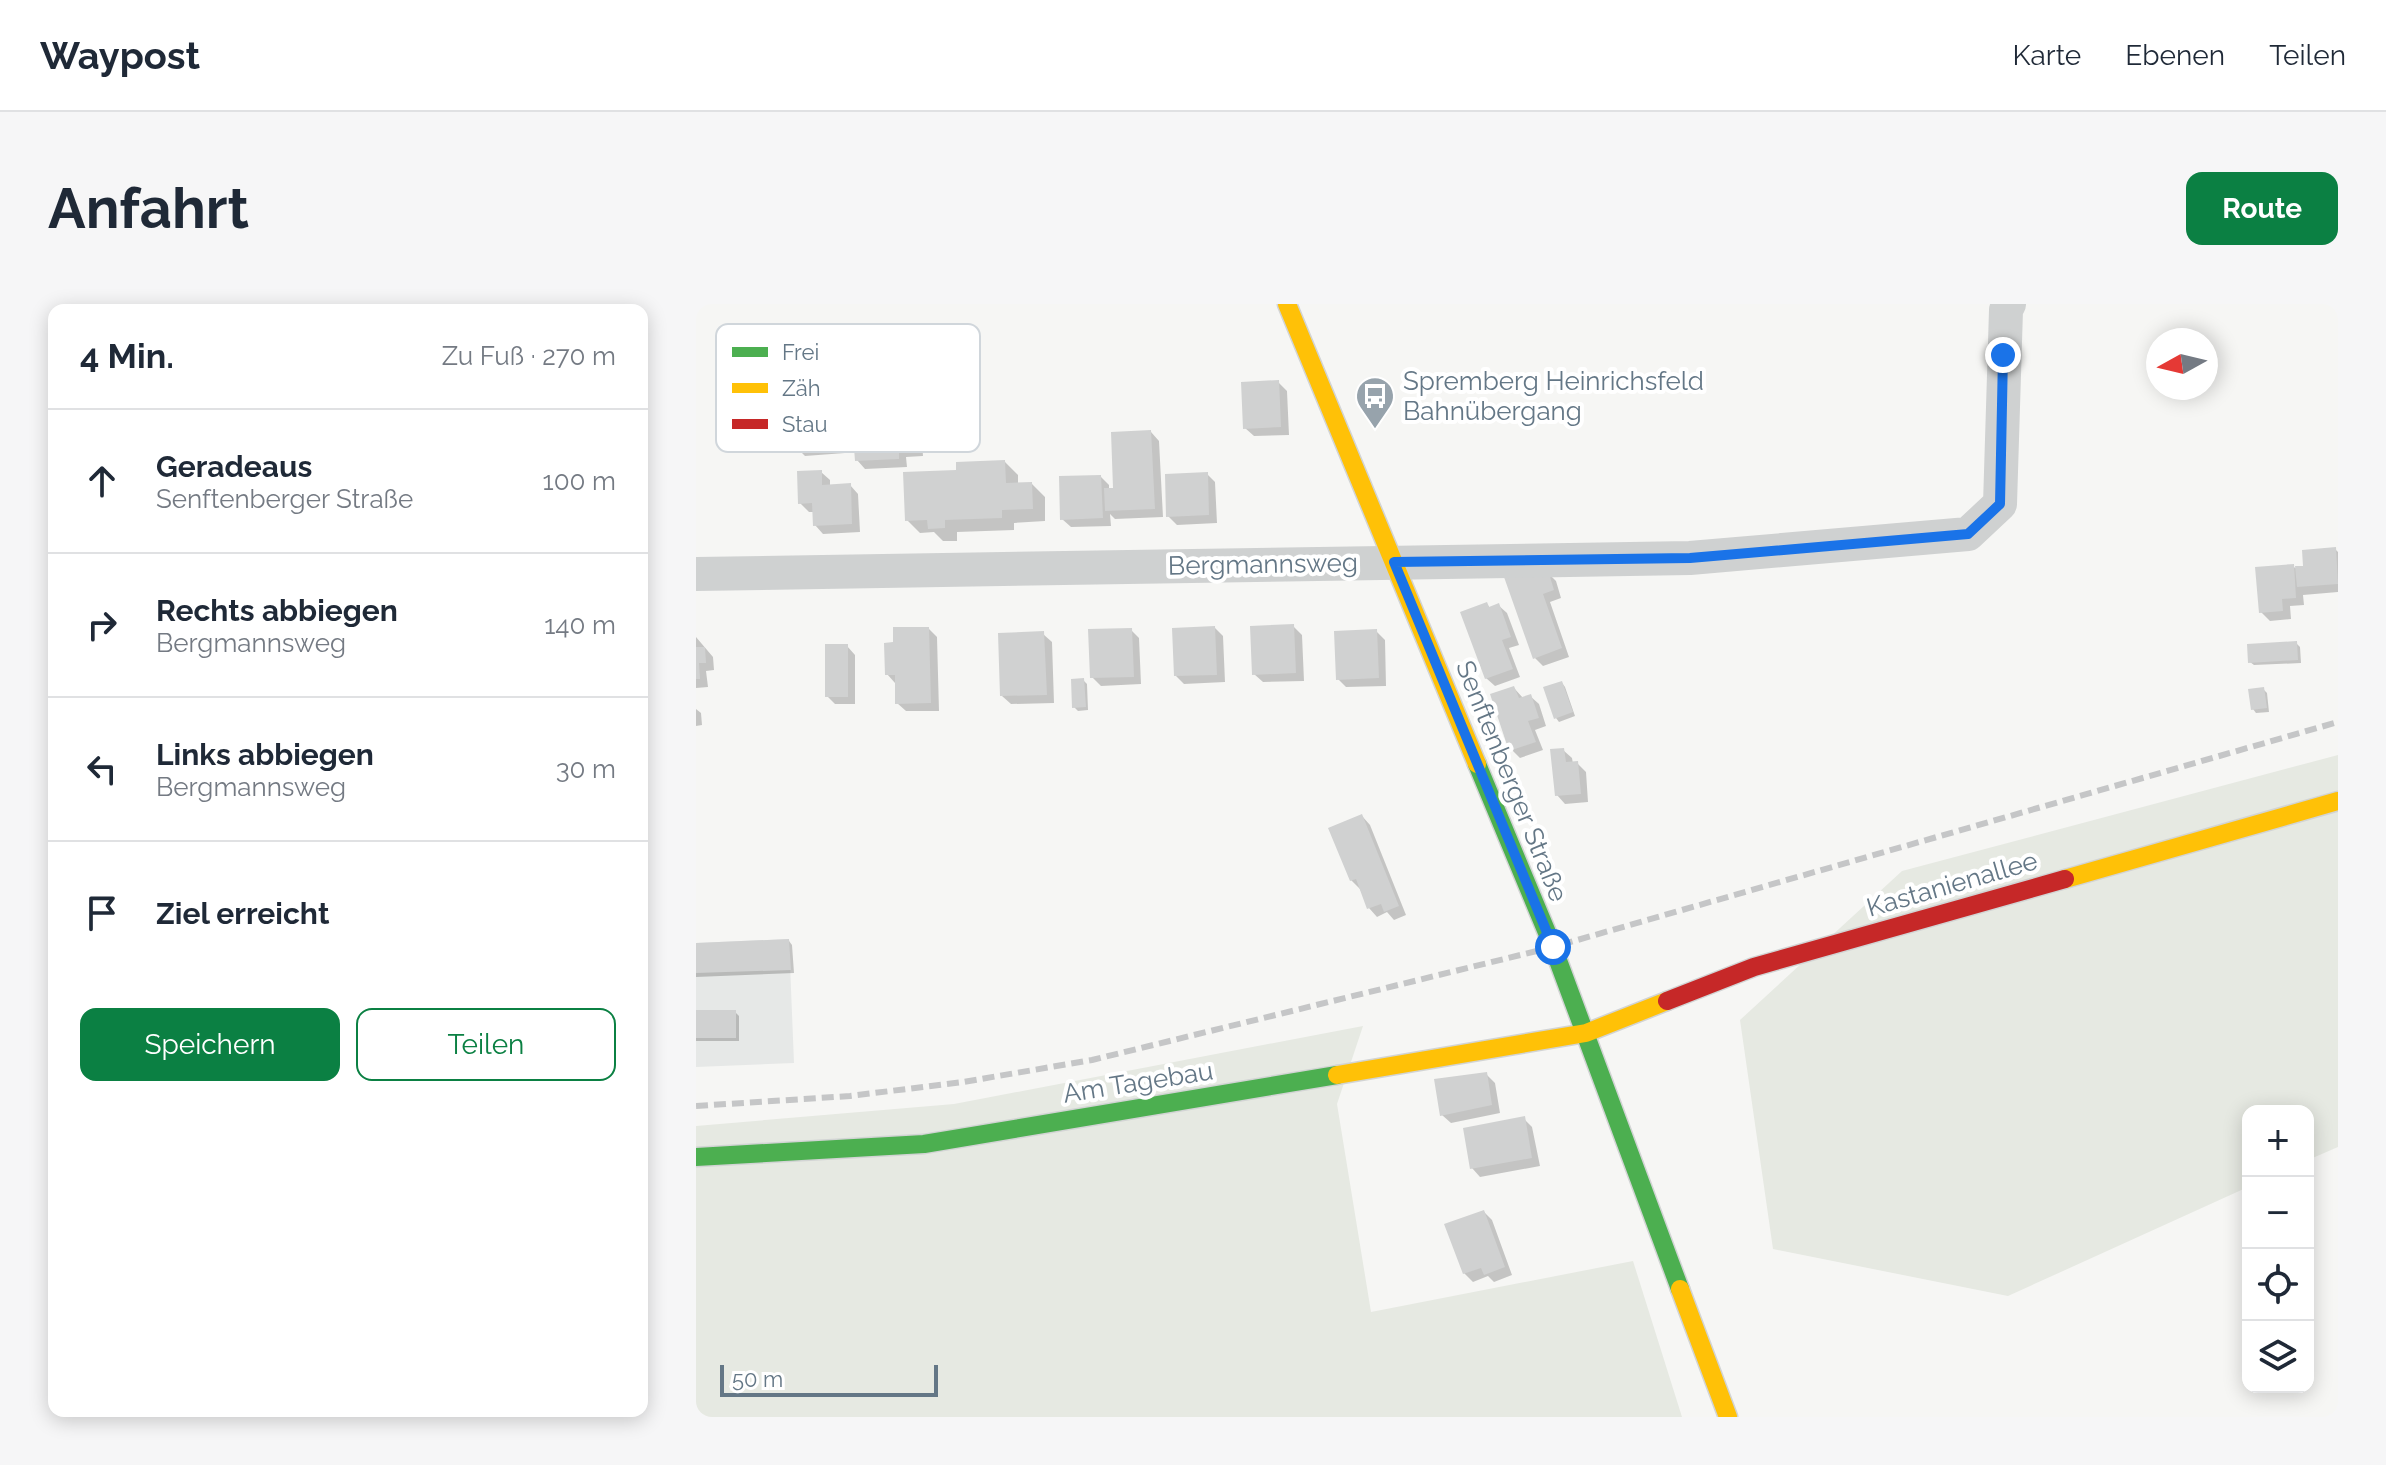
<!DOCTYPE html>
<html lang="de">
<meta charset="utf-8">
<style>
:root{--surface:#fff;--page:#f6f6f7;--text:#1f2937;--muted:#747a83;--line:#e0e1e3;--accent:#0b8043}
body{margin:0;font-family:Raleway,sans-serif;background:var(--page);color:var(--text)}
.controls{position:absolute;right:24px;bottom:24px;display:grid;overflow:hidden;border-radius:16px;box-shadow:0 4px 20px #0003}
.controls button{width:72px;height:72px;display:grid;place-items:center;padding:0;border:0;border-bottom:2px solid var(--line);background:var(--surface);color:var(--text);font:40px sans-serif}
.compass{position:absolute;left:1450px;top:24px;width:72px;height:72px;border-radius:50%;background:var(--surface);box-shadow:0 4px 20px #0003;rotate:262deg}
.scale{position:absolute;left:24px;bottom:20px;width:218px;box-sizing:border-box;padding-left:8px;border:4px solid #647786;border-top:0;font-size:22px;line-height:28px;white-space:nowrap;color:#647786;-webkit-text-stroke:6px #fff;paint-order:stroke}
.stop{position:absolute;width:24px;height:24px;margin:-18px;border:6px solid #1a73e8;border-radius:50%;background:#fff}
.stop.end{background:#1a73e8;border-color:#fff;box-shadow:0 2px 8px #0008}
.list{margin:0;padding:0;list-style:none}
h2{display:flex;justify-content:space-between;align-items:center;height:104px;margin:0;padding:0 32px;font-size:34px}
h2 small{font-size:26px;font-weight:400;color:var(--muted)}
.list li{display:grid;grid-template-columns:52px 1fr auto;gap:24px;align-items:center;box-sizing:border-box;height:144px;padding:0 32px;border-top:2px solid var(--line)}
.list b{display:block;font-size:30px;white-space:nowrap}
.list p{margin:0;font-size:26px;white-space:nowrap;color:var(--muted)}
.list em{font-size:26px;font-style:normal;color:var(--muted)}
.actions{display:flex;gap:16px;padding:24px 32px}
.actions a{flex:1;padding:18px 0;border:2px solid var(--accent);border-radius:16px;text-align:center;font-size:28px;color:var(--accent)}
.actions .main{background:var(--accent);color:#fff}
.icon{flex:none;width:44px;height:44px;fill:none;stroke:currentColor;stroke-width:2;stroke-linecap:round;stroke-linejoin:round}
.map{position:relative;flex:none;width:1642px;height:1113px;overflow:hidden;border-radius:16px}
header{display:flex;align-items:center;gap:48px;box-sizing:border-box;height:112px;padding:0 40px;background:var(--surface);border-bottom:2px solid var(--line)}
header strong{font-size:38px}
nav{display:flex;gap:44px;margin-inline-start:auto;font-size:28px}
.intro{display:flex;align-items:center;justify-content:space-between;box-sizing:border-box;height:192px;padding:0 48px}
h1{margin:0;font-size:56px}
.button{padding:20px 36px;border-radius:16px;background:var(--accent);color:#fff;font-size:28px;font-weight:700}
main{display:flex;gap:48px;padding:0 48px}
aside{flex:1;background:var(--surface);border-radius:16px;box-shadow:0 4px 20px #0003}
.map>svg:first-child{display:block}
</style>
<header>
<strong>Waypost</strong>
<nav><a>Karte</a><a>Ebenen</a><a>Teilen</a></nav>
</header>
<div class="intro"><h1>Anfahrt</h1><a class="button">Route</a></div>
<main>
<aside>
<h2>4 Min.<small>Zu Fuß · 270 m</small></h2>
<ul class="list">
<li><svg class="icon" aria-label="ahead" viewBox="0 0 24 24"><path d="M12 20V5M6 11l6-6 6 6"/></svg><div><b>Geradeaus</b><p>Senftenberger Straße</p></div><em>100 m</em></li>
<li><svg class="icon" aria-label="right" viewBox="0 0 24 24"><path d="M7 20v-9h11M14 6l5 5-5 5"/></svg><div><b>Rechts abbiegen</b><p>Bergmannsweg</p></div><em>140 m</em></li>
<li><svg class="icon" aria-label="left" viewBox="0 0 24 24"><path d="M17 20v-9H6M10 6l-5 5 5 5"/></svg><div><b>Links abbiegen</b><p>Bergmannsweg</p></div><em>30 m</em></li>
<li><svg class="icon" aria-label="arrive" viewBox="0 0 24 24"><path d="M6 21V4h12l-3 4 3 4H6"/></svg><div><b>Ziel erreicht</b></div></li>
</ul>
<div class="actions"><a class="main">Speichern</a><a>Teilen</a></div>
</aside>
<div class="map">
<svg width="1642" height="1113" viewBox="0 0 1642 1113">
<rect width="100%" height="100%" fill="#f6f6f4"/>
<path fill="#e6e8e7" d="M 93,635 L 98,759 L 0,763 L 0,639 Z"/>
<path fill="#e6e9e2" d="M 1642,451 L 1642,843 L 1612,856 L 1612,807 L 1552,807 L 1552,883 L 1312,992 L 1077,945 L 1044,716 L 1206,567 Z
M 667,722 L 641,800 L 675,1008 L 937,957 L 986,1113 L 0,1113 L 0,822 L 258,800 Z"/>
<path fill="#0003" d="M 582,78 L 591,87 L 593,131 L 558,132 L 549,124 Z
M 217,115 L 225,123 L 227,152 L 210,153 L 211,163 L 169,165 L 161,156 Z
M 455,128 L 463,137 L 467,213 L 419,215 L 414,210 L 415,222 L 375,223 L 366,215 L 405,173 L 413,181 L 413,186 L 419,186 Z
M 145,132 L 149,136 L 149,149 L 109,152 L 105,148 Z
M 309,158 L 322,171 L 322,181 L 336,180 L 349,193 L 349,217 L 318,219 L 318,226 L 261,228 L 261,237 L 247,237 L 238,228 L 224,229 L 211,216 L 262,168 Z
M 125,168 L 134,176 L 134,182 L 154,181 L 162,190 L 164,228 L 127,230 L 119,221 L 118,208 L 113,208 L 104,199 Z
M 511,170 L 519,178 L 521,219 L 481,221 L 472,212 Z
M 1639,245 L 1642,248 L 1642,288 L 1607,291 L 1608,301 L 1594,302 L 1595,315 L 1574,317 L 1565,308 L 1597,262 L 1599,264 L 1609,264 Z
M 851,268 L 860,277 L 865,294 L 854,298 L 873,353 L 847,362 L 838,353 L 811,274 Z
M 791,300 L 794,304 L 802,301 L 811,309 L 823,341 L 813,344 L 824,373 L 799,382 L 790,374 Z
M 597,322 L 606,331 L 608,377 L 567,378 L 558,370 Z
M 519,324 L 527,332 L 529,378 L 488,380 L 480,372 Z
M 233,325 L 241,333 L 243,407 L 210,407 L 201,399 L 199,379 L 191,370 Z
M 435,326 L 443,334 L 445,380 L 405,382 L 396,373 Z
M 680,327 L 689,336 L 690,382 L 650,383 L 642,375 Z
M 347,330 L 356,338 L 358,399 L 315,400 L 306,392 Z
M 0,333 L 17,353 L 18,366 L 10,367 L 12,383 L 0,384 Z
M 1600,339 L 1604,343 L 1605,359 L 1558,361 L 1554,358 Z
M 151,342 L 159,351 L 159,400 L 139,400 L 131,392 Z
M 387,376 L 391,380 L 392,406 L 382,407 L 378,403 Z
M 866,379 L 869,383 L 879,412 L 863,418 L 860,414 Z
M 818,384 L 827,394 L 834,392 L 843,400 L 850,422 L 839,426 L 847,446 L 824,454 L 815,445 Z
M 1567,385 L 1571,389 L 1573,408 L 1560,409 L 1557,405 Z
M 0,405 L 5,409 L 6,421 L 0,422 Z
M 867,446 L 876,454 L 877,460 L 881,459 L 890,468 L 892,498 L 869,500 L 861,491 Z
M 666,512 L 674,521 L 710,611 L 698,616 L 691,608 L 681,613 L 673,604 L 664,585 L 655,576 Z
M 93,637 L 96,641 L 98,669 L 0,673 L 0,640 Z
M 0,708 L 39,708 L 43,712 L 43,737 L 0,737 Z
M 790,770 L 799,779 L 804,809 L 755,819 L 746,811 Z
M 828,815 L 836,823 L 844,862 L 784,873 L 776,864 Z
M 788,908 L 796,916 L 816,971 L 798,978 L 792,972 L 777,978 L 768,969 Z"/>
<path fill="#d0d1d1" d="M 583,76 L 585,123 L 547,125 L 545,78 Z
M 218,113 L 220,144 L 203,145 L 203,155 L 159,157 L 157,130 L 175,129 L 175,115 Z
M 455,126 L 459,205 L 409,207 L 408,184 L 417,184 L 415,128 Z
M 146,130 L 147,146 L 103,149 L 102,133 Z
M 309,156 L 310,179 L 336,178 L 337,205 L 306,206 L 306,214 L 249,216 L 249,224 L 232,225 L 231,216 L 209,217 L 207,168 L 260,166 L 260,158 Z
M 126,166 L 126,181 L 155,179 L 156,220 L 117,222 L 116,199 L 102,200 L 101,167 Z
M 512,168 L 513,211 L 470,213 L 469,170 Z
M 405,171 L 407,214 L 364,216 L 363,172 Z
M 1640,243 L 1642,280 L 1601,283 L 1599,262 L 1607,262 L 1606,246 Z
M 1598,260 L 1600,294 L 1586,295 L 1587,307 L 1563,309 L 1559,263 Z
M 852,266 L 858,286 L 847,290 L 866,344 L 837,355 L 808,273 Z
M 791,298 L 793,303 L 803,299 L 815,333 L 806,336 L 817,365 L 789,375 L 764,308 Z
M 598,320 L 600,369 L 556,371 L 554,322 Z
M 519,322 L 521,371 L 478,372 L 476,324 Z
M 197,323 L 233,323 L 235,399 L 199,400 L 199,371 L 189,371 L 188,339 L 197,338 Z
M 436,324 L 438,373 L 394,374 L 392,325 Z
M 681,325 L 683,374 L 640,376 L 638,327 Z
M 348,327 L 351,391 L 304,392 L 302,329 Z
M 1601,337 L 1602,356 L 1552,359 L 1551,340 Z
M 129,340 L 152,340 L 152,393 L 129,393 Z
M 0,343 L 9,343 L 10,359 L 3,359 L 4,375 L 0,375 Z
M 388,374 L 390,403 L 376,404 L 375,375 Z
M 866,377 L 877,408 L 858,415 L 847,383 Z
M 818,382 L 823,394 L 835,390 L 843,414 L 832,417 L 840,438 L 813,447 L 794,390 Z
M 1568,383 L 1571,404 L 1555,406 L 1552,385 Z
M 868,444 L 870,458 L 882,457 L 885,490 L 859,492 L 854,445 Z
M 666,510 L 703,602 L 688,608 L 685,600 L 671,605 L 660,575 L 654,577 L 632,524 Z
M 93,635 L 95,666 L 0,669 L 0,639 Z
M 0,706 L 40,706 L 40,734 L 0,734 Z
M 791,768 L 796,801 L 744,812 L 738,775 Z
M 829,812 L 836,854 L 774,865 L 767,824 Z
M 788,906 L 809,963 L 788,971 L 785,964 L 767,970 L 748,920 Z"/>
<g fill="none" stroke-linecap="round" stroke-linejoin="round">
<g stroke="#d2d4d4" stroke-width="21">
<path id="fast" d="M 781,460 L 857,643 L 984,985
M 0,853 L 228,840 L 641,771"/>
</g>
<g stroke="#d2d4d4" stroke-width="21">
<path id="slow" d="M 591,0 L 781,460
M 1369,575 L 1642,497
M 641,771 L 890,729 L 971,697
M 984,985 L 1032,1113"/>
</g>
<g stroke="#d2d4d4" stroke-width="21">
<path id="jam" d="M 971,697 L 1058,663 L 1369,575"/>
</g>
<path stroke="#cfd1d1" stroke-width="34" d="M 0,270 L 994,254 L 1272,230 L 1304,200 L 1310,6 L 1313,0"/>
<use href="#fast" stroke="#4caf50" stroke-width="18"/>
<use href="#slow" stroke="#ffc107" stroke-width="18"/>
<use href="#jam" stroke="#c62828" stroke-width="18"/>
<path stroke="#c5c6c7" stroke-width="6" stroke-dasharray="12 6" stroke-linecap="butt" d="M 0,802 L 154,792 L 267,778 L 396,756 L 857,643 L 1642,418"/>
</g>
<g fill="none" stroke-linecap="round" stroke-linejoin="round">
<path stroke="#1a73e8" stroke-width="10" d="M 857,643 L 698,258 L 994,254 L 1272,230 L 1304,200 L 1307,51"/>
</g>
<defs>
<g id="bus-pin" transform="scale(2)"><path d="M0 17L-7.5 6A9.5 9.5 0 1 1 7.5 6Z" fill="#97a3ac" stroke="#fff"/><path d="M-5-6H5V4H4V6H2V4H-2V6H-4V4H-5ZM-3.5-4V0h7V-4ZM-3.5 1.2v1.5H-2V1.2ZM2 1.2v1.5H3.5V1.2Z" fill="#fff"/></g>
</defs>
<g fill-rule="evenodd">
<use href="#bus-pin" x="679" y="92"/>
</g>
<g text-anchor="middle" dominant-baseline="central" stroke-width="8" stroke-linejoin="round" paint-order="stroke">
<g font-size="26" fill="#647786" stroke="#fff" text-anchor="start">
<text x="707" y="77">Spremberg Heinrichsfeld<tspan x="707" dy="30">Bahnübergang</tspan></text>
</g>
<g font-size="26" fill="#647786" stroke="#fff">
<text transform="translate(567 260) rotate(-1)">Bergmannsweg</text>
<text transform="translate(816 477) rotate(68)">Senftenberger Straße</text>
<text transform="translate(1256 580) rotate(-16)">Kastanienallee</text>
<text transform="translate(442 778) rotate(-9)">Am Tagebau</text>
</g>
</g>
<rect x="20" y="20" width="264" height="128" rx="12" fill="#fff" stroke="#d0d6db" stroke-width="2"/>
<rect x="36" y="43" width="36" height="10" fill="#4caf50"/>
<rect x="36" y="79" width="36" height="10" fill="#ffc107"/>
<rect x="36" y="115" width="36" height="10" fill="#c62828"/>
<g font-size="22" fill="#647786">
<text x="86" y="56">Frei</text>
<text x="86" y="92">Zäh</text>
<text x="86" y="128">Stau</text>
</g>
</svg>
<div class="controls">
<button>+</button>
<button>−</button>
<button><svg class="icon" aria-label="locate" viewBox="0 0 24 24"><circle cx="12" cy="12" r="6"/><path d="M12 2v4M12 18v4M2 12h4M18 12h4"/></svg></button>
<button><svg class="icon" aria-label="layers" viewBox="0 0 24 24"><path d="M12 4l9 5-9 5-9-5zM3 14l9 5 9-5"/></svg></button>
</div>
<svg class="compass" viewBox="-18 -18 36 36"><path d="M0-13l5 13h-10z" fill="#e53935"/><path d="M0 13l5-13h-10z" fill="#747a83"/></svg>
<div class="scale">50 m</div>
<div class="stop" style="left:857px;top:643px"></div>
<div class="stop end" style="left:1307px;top:51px"></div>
</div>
</main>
